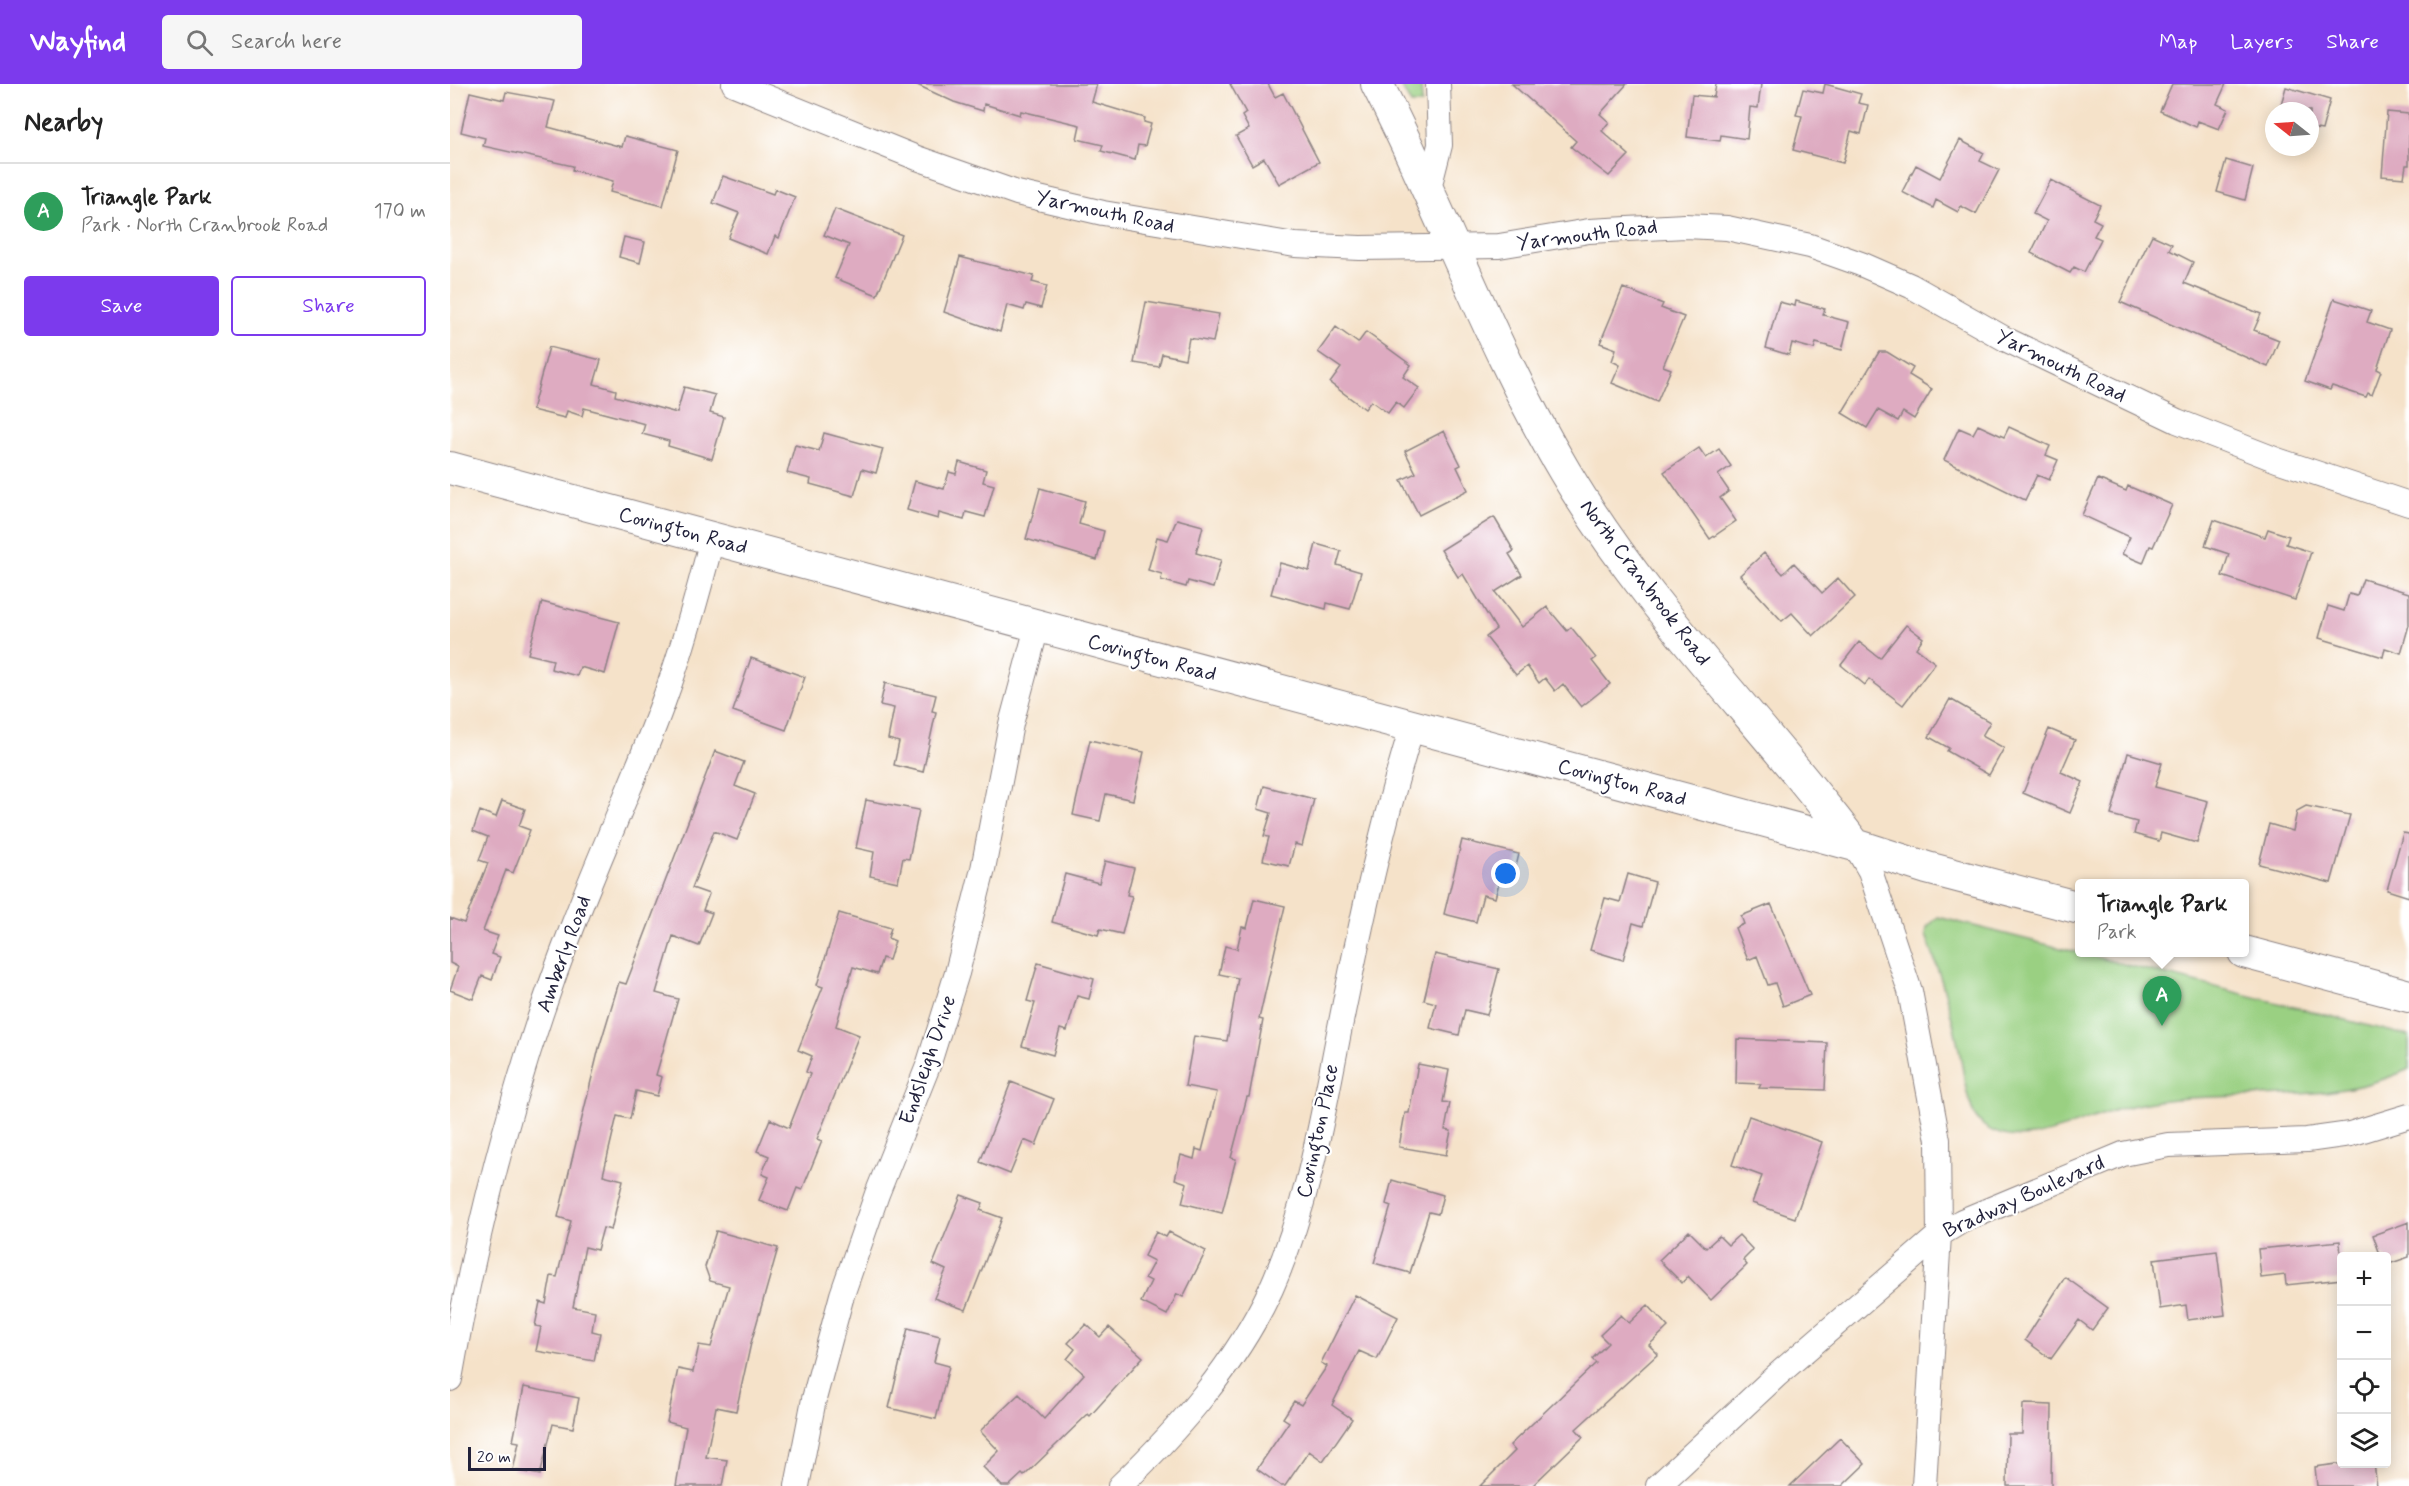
<!DOCTYPE html>
<meta charset="utf-8">
<style>
:root{--surface:#fff;--page:#f6f6f6;--text:#222;--muted:#767676;--line:#e0e0e0;--accent:#7c3aed}
body{margin:0;font-family:Mynerve,sans-serif;background:var(--page);color:var(--text)}
.controls{position:absolute;right:18px;bottom:18px;display:grid;overflow:hidden;border-radius:6px;box-shadow:0 3px 15px #0003}
.controls button{width:54px;height:54px;display:grid;place-items:center;padding:0;border:0;border-bottom:2px solid var(--line);background:var(--surface);color:var(--text);font:30px sans-serif}
.compass{position:absolute;left:1815px;top:18px;width:54px;height:54px;border-radius:50%;background:var(--surface);box-shadow:0 3px 15px #0003;rotate:287deg}
.scale{position:absolute;left:18px;bottom:15px;width:78px;box-sizing:border-box;padding-left:6px;border:3px solid #22223b;border-top:0;font-size:16px;line-height:21px;white-space:nowrap;color:#22223b;-webkit-text-stroke:4px #fff;paint-order:stroke}
.you{position:absolute;left:1056px;top:790px;width:21px;height:21px;margin:-15px;border:4px solid #fff;border-radius:50%;background:#1a73e8;box-shadow:0 0 0 9px #1a73e833}
.badge{display:grid;place-items:center;width:39px;height:39px;border-radius:50%;background:var(--accent);color:#fff;font-size:20px;font-weight:700}
.pin{position:absolute;translate:-50% -50px;filter:drop-shadow(0 2px 3px #0008)}
.pin::after{content:'';position:absolute;top:32px;width:21px;height:18px;background:inherit;clip-path:polygon(0 0,100% 0,50% 100%)}
.popup{position:absolute;left:1625px;top:795px;width:174px;height:78px;box-sizing:border-box;display:grid;place-content:center;border-radius:6px;background:var(--surface);filter:drop-shadow(0 2px 4px #0005);font-size:20px;white-space:nowrap;color:var(--muted)}
.popup b{font-size:22px;color:var(--text)}
.popup::after{content:'';position:absolute;left:50%;top:100%;margin-left:-12px;border:12px solid transparent;border-top-color:var(--surface)}
.list{margin:0;padding:0;list-style:none}
h2{display:flex;justify-content:space-between;align-items:center;height:78px;margin:0;padding:0 24px;font-size:26px}
h2 small{font-size:20px;font-weight:400;color:var(--muted)}
.list li{display:grid;grid-template-columns:39px 1fr auto;gap:18px;align-items:center;box-sizing:border-box;height:96px;padding:0 24px;border-top:2px solid var(--line)}
.list b{display:block;font-size:22px;white-space:nowrap}
.list p{margin:0;font-size:20px;white-space:nowrap;color:var(--muted)}
.list em{font-size:20px;font-style:normal;color:var(--muted)}
.actions{display:flex;gap:12px;padding:18px 24px}
.actions a{flex:1;padding:14px 0;border:2px solid var(--accent);border-radius:6px;text-align:center;font-size:21px;color:var(--accent)}
.actions .main{background:var(--accent);color:#fff}
.icon{flex:none;width:33px;height:33px;fill:none;stroke:currentColor;stroke-width:2;stroke-linecap:round;stroke-linejoin:round}
.map{position:relative;flex:none;width:1959px;height:1402px;overflow:hidden}
header{display:flex;align-items:center;gap:36px;box-sizing:border-box;height:84px;padding:0 30px;background:var(--accent);color:#fff}
header strong{font-size:28px}
nav{display:flex;gap:33px;margin-inline-start:auto;font-size:21px}
.search{width:420px;height:54px;background:var(--page);display:flex;align-items:center;gap:15px;box-sizing:border-box;padding:0 21px;border-radius:6px;color:var(--muted);font-size:22px}
main{display:flex}
aside{flex:1;background:var(--surface)}
.map>svg:first-child{display:block}
</style>
<header>
<strong>Wayfind</strong>
<div class="search"><svg class="icon" aria-label="search" viewBox="0 0 24 24"><circle cx="10" cy="10" r="6"/><path d="M15 15l6 6"/></svg>Search here</div>
<nav><a>Map</a><a>Layers</a><a>Share</a></nav>
</header>
<main>
<aside>
<h2>Nearby<small></small></h2>
<ul class="list">
<li><span class="badge" style="background:#2e9e5b">A</span><div><b>Triangle Park</b><p>Park · North Cranbrook Road</p></div><em>170 m</em></li>
</ul>
<div class="actions"><a class="main">Save</a><a>Share</a></div>
</aside>
<div class="map">
<svg width="1959" height="1402" viewBox="0 0 1959 1402">
<rect width="100%" height="100%" fill="#fff"/>
<filter id="ink" filterUnits="userSpaceOnUse"><feTurbulence type="fractalNoise" baseFrequency=".0167" numOctaves="2"/><feDisplacementMap in="SourceGraphic" scale="12" xChannelSelector="R" yChannelSelector="G"/><feConvolveMatrix kernelMatrix="1 2 1 2 8 2 1 2 1" color-interpolation-filters="sRGB"/></filter>
<filter id="wash" filterUnits="userSpaceOnUse"><feTurbulence type="fractalNoise" baseFrequency=".008" numOctaves="4" result="noise"/><feDisplacementMap in="SourceGraphic" scale="24" xChannelSelector="R" yChannelSelector="G"/><feGaussianBlur stdDeviation="1.35" result="paint"/><feColorMatrix in="noise" values="0 0 0 0 0 0 0 0 0 0 0 0 0 0 0 0 0 1.4 0 .05"/><feComposite in="paint" operator="in"/></filter>
<g filter="url(#wash)">
<rect width="100%" height="100%" fill="#f5e2c9"/>
<path fill="#9ad082" stroke="#5e795e" stroke-width="1.5" d="M 950,0 L 971,0 L 972,20 L 961,20 Z
M 1488,833 L 1959,952 L 1959,985 C 1870,1027 1775,1001 1681,1022 C 1637,1031 1574,1072 1534,1042 C 1527,1036 1522,1027 1520,1019 C 1514,1002 1513,983 1509,965 C 1501,926 1490,889 1476,851 L 1477,843 Z"/>
<g id="blocks">
<path fill="#deabc1" d="M 465,0 L 647,0 L 642,18 L 695,34 L 694,38 L 701,40 L 695,62 L 688,61 L 685,76 L 651,67 L 653,61 L 627,55 L 630,41 L 571,27 L 570,31 L 534,20 L 533,27 L 504,18 Z
M 780,0 L 818,0 L 825,13 L 833,9 L 869,78 L 829,100 L 814,74 L 802,81 L 786,52 L 799,45 L 792,32 L 796,29 Z
M 1062,0 L 1177,0 L 1150,30 L 1159,38 L 1152,47 L 1179,71 L 1159,92 L 1121,63 L 1126,57 Z
M 1266,0 L 1311,0 L 1308,24 L 1300,23 L 1297,55 L 1271,51 L 1270,57 L 1237,53 L 1242,11 L 1264,13 Z
M 1375,0 L 1411,10 L 1408,19 L 1418,21 L 1411,50 L 1401,47 L 1393,79 L 1343,66 L 1352,32 L 1346,31 L 1353,5 L 1373,9 Z
M 1722,0 L 1776,0 L 1767,20 L 1778,25 L 1769,45 L 1748,37 L 1746,43 L 1710,27 Z
M 1836,3 L 1880,16 L 1872,46 L 1860,44 L 1860,27 L 1829,27 Z
M 20,8 L 54,16 L 56,8 L 105,17 L 98,43 L 172,63 L 175,52 L 228,66 L 213,122 L 160,108 L 163,97 L 122,86 L 123,82 L 33,62 L 35,54 L 11,48 Z
M 1937,28 L 1959,30 L 1959,81 L 1956,81 L 1954,94 L 1932,92 Z
M 1510,56 L 1534,69 L 1530,77 L 1549,86 L 1526,130 L 1511,122 L 1508,128 L 1486,116 L 1483,124 L 1452,108 L 1466,81 L 1490,94 Z
M 1776,76 L 1803,84 L 1795,116 L 1767,108 Z
M 273,92 L 323,110 L 325,105 L 345,113 L 329,154 L 325,152 L 318,170 L 278,154 L 289,129 L 263,119 Z
M 1601,96 L 1650,121 L 1643,135 L 1651,139 L 1644,152 L 1651,155 L 1634,188 L 1624,183 L 1620,189 L 1581,169 L 1597,137 L 1583,130 Z
M 385,125 L 452,151 L 427,211 L 385,194 L 399,161 L 374,151 Z
M 1702,151 L 1722,160 L 1719,166 L 1743,178 L 1734,199 L 1811,230 L 1804,246 L 1829,256 L 1818,283 L 1670,218 Z
M 174,153 L 195,158 L 190,179 L 169,173 Z
M 510,173 L 584,192 L 582,198 L 597,202 L 591,224 L 576,220 L 574,226 L 557,221 L 550,248 L 494,228 Z
M 1173,204 L 1213,220 L 1211,224 L 1234,233 L 1213,282 L 1221,285 L 1207,318 L 1162,299 L 1170,281 L 1162,277 L 1166,265 L 1150,259 Z
M 1884,215 L 1921,227 L 1917,238 L 1940,246 L 1927,285 L 1931,287 L 1922,311 L 1918,309 L 1916,313 L 1882,302 L 1880,306 L 1855,297 Z
M 1346,217 L 1375,225 L 1373,231 L 1399,238 L 1392,266 L 1366,259 L 1364,265 L 1342,259 L 1339,271 L 1316,264 L 1329,218 L 1345,222 Z
M 696,218 L 769,230 L 763,258 L 739,254 L 735,275 L 712,270 L 709,283 L 684,279 Z
M 886,243 L 908,259 L 916,248 L 961,281 L 953,293 L 969,304 L 954,324 L 946,318 L 938,329 L 921,317 L 915,325 L 880,299 L 891,284 L 868,268 Z
M 99,263 L 151,276 L 144,300 L 166,306 L 165,312 L 227,329 L 234,303 L 265,311 L 260,329 L 274,333 L 262,375 L 218,362 L 219,357 L 192,350 L 195,340 L 134,324 L 132,332 L 117,327 L 115,334 L 82,326 Z
M 1429,268 L 1437,268 L 1463,284 L 1459,291 L 1482,305 L 1464,335 L 1453,328 L 1448,337 L 1428,326 L 1417,344 L 1392,329 Z
M 1528,341 L 1554,353 L 1559,343 L 1600,362 L 1596,371 L 1608,376 L 1599,396 L 1587,391 L 1575,416 L 1494,376 L 1509,344 L 1523,350 Z
M 994,347 L 1011,381 L 1007,383 L 1018,406 L 969,431 L 951,396 L 966,389 L 955,367 Z
M 374,349 L 433,365 L 426,389 L 412,385 L 404,412 L 360,400 L 361,395 L 337,389 L 345,361 L 369,367 Z
M 1249,364 L 1256,374 L 1269,365 L 1281,382 L 1268,391 L 1279,407 L 1270,414 L 1286,437 L 1260,455 L 1214,388 Z
M 509,378 L 536,386 L 533,398 L 544,401 L 535,433 L 516,428 L 514,436 L 489,429 L 488,435 L 457,426 L 465,397 L 494,405 L 499,388 L 506,390 Z
M 1648,395 L 1676,407 L 1678,402 L 1722,421 L 1703,463 L 1700,462 L 1693,479 L 1672,470 L 1680,453 L 1632,431 Z
M 590,404 L 635,417 L 629,440 L 654,447 L 647,476 L 576,455 Z
M 1044,433 L 1064,467 L 1059,470 L 1072,491 L 1045,508 L 1072,543 L 1097,523 L 1117,547 L 1121,543 L 1146,574 L 1142,577 L 1160,600 L 1131,623 L 1113,600 L 1105,607 L 1095,594 L 1089,599 L 1077,582 L 1066,591 L 1036,553 L 1046,545 L 1013,490 L 1008,493 L 991,466 Z
M 727,435 L 753,442 L 746,469 L 771,476 L 763,504 L 738,497 L 736,503 L 711,496 L 712,490 L 698,486 L 707,453 L 718,456 Z
M 1764,436 L 1815,453 L 1818,445 L 1839,452 L 1836,460 L 1861,468 L 1845,516 L 1772,492 L 1779,470 L 1755,462 Z
M 866,460 L 891,467 L 887,481 L 911,488 L 900,525 L 877,519 L 876,525 L 821,510 L 830,479 L 859,487 Z
M 1314,469 L 1333,490 L 1344,479 L 1372,509 L 1388,494 L 1405,513 L 1363,552 L 1342,529 L 1332,537 L 1290,491 Z
M 1913,495 L 1959,509 L 1959,541 L 1951,569 L 1935,564 L 1933,573 L 1869,554 L 1878,522 L 1894,527 L 1899,510 L 1907,512 Z
M 92,518 L 169,538 L 155,590 L 130,583 L 127,592 L 101,585 L 103,576 L 78,570 Z
M 1456,541 L 1473,554 L 1466,564 L 1485,579 L 1453,621 L 1419,595 L 1415,601 L 1391,581 L 1409,558 L 1430,574 Z
M 301,574 L 355,593 L 336,646 L 283,627 Z
M 435,599 L 486,611 L 482,627 L 486,628 L 473,688 L 444,681 L 449,658 L 438,655 L 444,624 L 430,621 Z
M 1500,615 L 1540,638 L 1532,652 L 1554,664 L 1539,691 L 1497,667 L 1499,664 L 1479,653 Z
M 1599,645 L 1625,656 L 1611,688 L 1633,698 L 1620,729 L 1573,709 Z
M 640,656 L 694,668 L 683,716 L 656,710 L 650,737 L 623,731 Z
M 265,667 L 294,678 L 285,702 L 305,710 L 287,756 L 264,747 L 242,804 L 259,810 L 253,826 L 262,829 L 249,862 L 223,852 L 206,909 L 228,915 L 206,991 L 212,993 L 207,1012 L 186,1007 L 180,1035 L 167,1032 L 153,1091 L 173,1096 L 161,1146 L 153,1144 L 147,1166 L 135,1163 L 123,1223 L 145,1227 L 142,1247 L 150,1249 L 144,1277 L 86,1267 L 91,1243 L 85,1242 L 90,1218 L 96,1220 L 101,1192 L 107,1193 L 121,1137 L 108,1133 L 149,964 L 169,898 L 176,900 Z
M 1678,669 L 1712,679 L 1705,703 L 1758,717 L 1747,759 L 1711,749 L 1709,757 L 1684,750 L 1687,738 L 1661,731 Z
M 814,702 L 864,715 L 852,762 L 845,760 L 839,782 L 813,776 L 819,753 L 814,752 L 821,729 L 808,725 Z
M 416,716 L 469,726 L 459,775 L 453,774 L 448,798 L 420,792 L 424,768 L 406,764 Z
M 52,717 L 75,725 L 69,742 L 80,746 L 63,789 L 56,786 L 33,847 L 48,852 L 41,870 L 50,873 L 42,896 L 32,892 L 23,915 L 0,906 L 8,883 L 0,879 L 0,834 L 14,839 L 38,779 L 29,776 L 38,753 L 23,747 L 30,727 L 46,733 Z
M 1856,722 L 1900,731 L 1881,799 L 1809,780 L 1819,740 L 1843,747 L 1847,727 Z
M 1953,749 L 1959,750 L 1959,813 L 1937,806 Z
M 1012,756 L 1069,770 L 1064,791 L 1052,788 L 1045,814 L 1033,811 L 1026,838 L 994,830 Z
M 655,777 L 684,784 L 677,811 L 682,812 L 672,850 L 650,845 L 648,851 L 602,838 L 615,790 L 649,799 Z
M 1178,790 L 1205,798 L 1193,842 L 1183,839 L 1173,876 L 1140,866 L 1155,814 L 1170,818 Z
M 804,815 L 835,822 L 809,935 L 813,936 L 799,1013 L 797,1013 L 781,1074 L 786,1075 L 772,1129 L 732,1119 L 737,1099 L 725,1095 L 731,1071 L 744,1075 L 746,1065 L 752,1067 L 767,1008 L 735,1002 L 744,952 L 777,957 L 788,894 L 769,890 L 775,862 L 787,865 L 792,843 L 797,844 Z
M 1321,820 L 1360,911 L 1333,922 L 1325,899 L 1318,901 L 1307,872 L 1298,876 L 1285,844 L 1294,840 L 1291,832 Z
M 389,829 L 441,844 L 438,854 L 445,857 L 439,876 L 432,874 L 427,890 L 403,883 L 386,942 L 409,951 L 367,1055 L 372,1057 L 352,1106 L 347,1104 L 338,1127 L 309,1116 L 319,1093 L 312,1090 L 319,1072 L 307,1067 L 320,1035 L 339,1044 L 360,990 L 356,988 L 362,972 L 348,966 L 373,903 L 367,901 Z
M 985,870 L 1049,885 L 1037,931 L 1015,926 L 1009,951 L 980,944 L 986,919 L 974,916 Z
M 588,879 L 644,895 L 639,915 L 627,912 L 617,947 L 610,945 L 603,971 L 572,962 L 585,919 L 577,917 Z
M 1287,955 L 1377,959 L 1375,1006 L 1309,1004 L 1311,1000 L 1286,999 Z
M 968,980 L 999,986 L 993,1018 L 1000,1019 L 995,1046 L 1001,1047 L 996,1071 L 949,1063 L 955,1029 L 959,1029 Z
M 561,998 L 604,1015 L 586,1061 L 574,1056 L 560,1090 L 530,1078 Z
M 1299,1032 L 1372,1058 L 1345,1134 L 1302,1119 L 1312,1092 L 1282,1081 Z
M 942,1096 L 993,1111 L 988,1130 L 979,1128 L 960,1189 L 924,1179 L 941,1122 L 936,1120 Z
M 511,1111 L 533,1119 L 530,1126 L 552,1134 L 516,1226 L 484,1214 L 496,1186 L 483,1180 Z
M 1959,1138 L 1959,1173 L 1936,1181 L 1936,1173 L 1931,1173 L 1923,1151 Z
M 266,1147 L 328,1164 L 301,1259 L 286,1327 L 266,1323 L 256,1373 L 277,1376 L 272,1402 L 226,1402 L 236,1343 L 217,1338 L 228,1285 L 243,1288 L 249,1261 L 261,1263 L 279,1202 L 260,1197 L 255,1183 Z
M 1239,1147 L 1256,1164 L 1269,1152 L 1278,1161 L 1289,1151 L 1303,1166 L 1293,1176 L 1297,1181 L 1261,1216 L 1238,1192 L 1232,1199 L 1209,1176 Z
M 706,1148 L 716,1153 L 719,1148 L 756,1167 L 733,1213 L 727,1210 L 717,1231 L 691,1218 L 701,1197 L 695,1194 L 704,1177 L 694,1172 Z
M 1890,1157 L 1892,1195 L 1836,1201 L 1835,1191 L 1811,1194 L 1808,1165 Z
M 1767,1167 L 1775,1231 L 1738,1236 L 1736,1221 L 1710,1225 L 1704,1175 Z
M 1615,1193 L 1658,1224 L 1642,1246 L 1629,1236 L 1601,1275 L 1575,1256 Z
M 905,1211 L 948,1233 L 927,1275 L 909,1267 L 882,1321 L 902,1335 L 873,1377 L 859,1367 L 835,1402 L 831,1402 L 807,1385 L 839,1338 L 833,1334 L 844,1317 L 851,1321 L 877,1282 L 871,1279 Z
M 1198,1221 L 1218,1243 L 1199,1261 L 1208,1270 L 1126,1345 L 1133,1353 L 1082,1402 L 1030,1402 L 1065,1367 L 1060,1361 L 1146,1279 L 1142,1275 L 1158,1259 L 1150,1251 L 1171,1231 L 1179,1239 Z
M 636,1240 L 650,1253 L 659,1243 L 693,1273 L 640,1332 L 638,1330 L 574,1392 L 572,1390 L 559,1402 L 552,1402 L 533,1383 L 549,1367 L 530,1347 L 569,1310 L 594,1335 L 634,1290 L 617,1275 L 625,1265 L 618,1259 Z
M 458,1244 L 490,1252 L 484,1278 L 499,1282 L 486,1335 L 439,1324 Z
M 74,1303 L 129,1314 L 123,1344 L 103,1340 L 90,1391 L 63,1386 L 69,1358 L 63,1357 Z
M 1573,1320 L 1602,1321 L 1601,1402 L 1557,1402 L 1558,1350 L 1572,1350 Z
M 1390,1354 L 1415,1380 L 1392,1402 L 1340,1402 Z
M 1887,1380 L 1924,1380 L 1927,1402 L 1867,1402 L 1865,1383 Z"/>
</g>
</g>
<g filter="url(#ink)">
<use href="#blocks" fill-opacity="0" stroke="#8c8282" stroke-width="1.5"/>
<g fill="none" stroke-linecap="round" stroke-linejoin="round">
<g stroke="#8c8282" stroke-width="26">
<path id="minor" d="M 284,0 L 467,74 L 567,109 L 653,129 L 845,161 L 910,164 L 1049,162 L 1139,147 L 1235,142 L 1277,144 L 1360,162 L 1411,180 L 1461,202 L 1557,256 L 1727,337 L 1827,376 L 1959,420
M 979,104 L 990,61 L 988,0
M 1405,761 L 1420,787 L 1460,907 L 1488,1056 L 1489,1151 L 1474,1402
M 0,1295 C 27,1141 65,990 122,844 C 151,768 186,693 214,616 C 233,564 248,510 262,455
M 347,1402 L 364,1315 L 392,1211 L 427,1110 L 478,982 L 507,889 L 533,785 L 561,640 L 587,543
M 670,1402 C 729,1345 786,1280 821,1205 C 859,1120 873,1029 891,938 C 911,839 932,740 962,643
M 1208,1402 L 1326,1292 L 1489,1151 L 1512,1137 L 1673,1070 L 1718,1061 L 1857,1056 L 1900,1050 L 1959,1032"/>
</g>
<g stroke="#8c8282" stroke-width="34">
<path id="tertiary" d="M 927,0 C 993,128 1041,264 1115,388 C 1196,525 1310,635 1405,761
M 0,384 L 1405,761 L 1477,784 L 1630,824
M 1794,868 L 1959,912"/>
</g>
<use href="#minor" stroke="#fff" stroke-width="24"/>
<use href="#tertiary" stroke="#fff" stroke-width="32"/>
</g>
</g>
<g text-anchor="middle" dominant-baseline="central" stroke-width="4.5" stroke-linejoin="round" paint-order="stroke">
<g font-size="21" fill="#22223b" stroke="#fff">
<text transform="translate(655 128) rotate(12)">Yarmouth Road</text>
<text transform="translate(1137 151) rotate(-7)">Yarmouth Road</text>
<text transform="translate(1611 282) rotate(26)">Yarmouth Road</text>
<text transform="translate(233 447) rotate(15)">Covington Road</text>
<text transform="translate(1195 499) rotate(53)">North Cranbrook Road</text>
<text transform="translate(702 574) rotate(15)">Covington Road</text>
<text transform="translate(1172 699) rotate(15)">Covington Road</text>
<text transform="translate(114 870) rotate(-70)">Amberly Road</text>
<text transform="translate(478 976) rotate(-71)">Endsleigh Drive</text>
<text transform="translate(868 1047) rotate(-78)">Covington Place</text>
<text transform="translate(1574 1113) rotate(-24)">Bradway Boulevard</text>
</g>
</g>
</svg>
<div class="controls">
<button>+</button>
<button>−</button>
<button><svg class="icon" aria-label="locate" viewBox="0 0 24 24"><circle cx="12" cy="12" r="6"/><path d="M12 2v4M12 18v4M2 12h4M18 12h4"/></svg></button>
<button><svg class="icon" aria-label="layers" viewBox="0 0 24 24"><path d="M12 4l9 5-9 5-9-5zM3 14l9 5 9-5"/></svg></button>
</div>
<svg class="compass" viewBox="-18 -18 36 36"><path d="M0-13l5 13h-10z" fill="#e53935"/><path d="M0 13l5-13h-10z" fill="#767676"/></svg>
<div class="scale">20 m</div>
<div class="you"></div>
<div class="pin badge" style="left:1712px;top:942px;background:#2e9e5b">A</div>
<div class="popup"><b>Triangle Park</b>Park</div>
</div>
</main>
